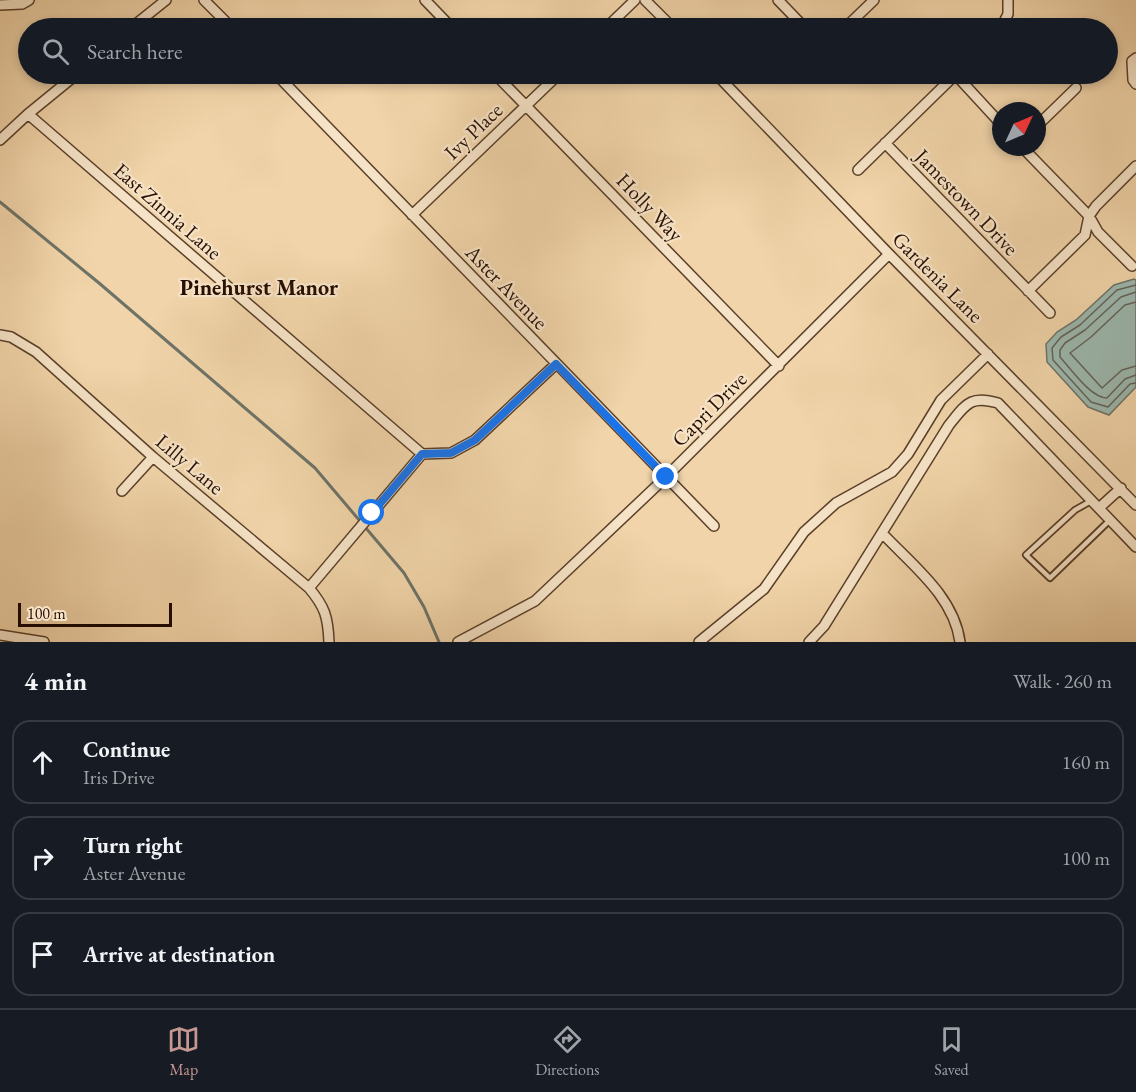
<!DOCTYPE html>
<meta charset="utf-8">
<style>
:root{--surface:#171b24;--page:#242831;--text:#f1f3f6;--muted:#9ea1a6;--line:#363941;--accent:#c59692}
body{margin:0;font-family:"EB Garamond",serif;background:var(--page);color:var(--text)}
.compass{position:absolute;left:992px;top:102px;width:54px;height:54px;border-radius:50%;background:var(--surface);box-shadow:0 3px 9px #0003;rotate:46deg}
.scale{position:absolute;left:18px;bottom:15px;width:154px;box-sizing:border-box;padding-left:6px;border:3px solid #280e00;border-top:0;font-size:16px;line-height:21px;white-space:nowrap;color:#280e00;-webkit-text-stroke:4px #f6e3c7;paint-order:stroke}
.stop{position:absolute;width:18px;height:18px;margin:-14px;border:4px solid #1a73e8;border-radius:50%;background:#fff}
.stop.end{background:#1a73e8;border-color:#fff;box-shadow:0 2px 6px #0008}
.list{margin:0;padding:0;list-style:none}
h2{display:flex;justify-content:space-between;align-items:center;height:78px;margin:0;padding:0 24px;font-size:26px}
h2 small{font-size:20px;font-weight:400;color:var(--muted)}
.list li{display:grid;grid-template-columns:39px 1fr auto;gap:18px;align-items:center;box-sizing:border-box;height:84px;margin:0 12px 12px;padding:0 12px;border:2px solid var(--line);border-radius:18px}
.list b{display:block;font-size:22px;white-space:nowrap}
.list p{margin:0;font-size:20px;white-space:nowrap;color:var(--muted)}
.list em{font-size:20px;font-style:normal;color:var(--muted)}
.icon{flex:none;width:33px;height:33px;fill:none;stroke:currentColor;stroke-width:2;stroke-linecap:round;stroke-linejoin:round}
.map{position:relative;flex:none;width:1136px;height:642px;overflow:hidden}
.search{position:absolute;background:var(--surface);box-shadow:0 3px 9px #0003;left:18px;right:18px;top:18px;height:66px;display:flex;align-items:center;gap:15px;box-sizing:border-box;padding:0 21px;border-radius:33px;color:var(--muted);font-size:22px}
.sheet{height:366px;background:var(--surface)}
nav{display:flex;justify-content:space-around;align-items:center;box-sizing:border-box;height:84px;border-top:2px solid var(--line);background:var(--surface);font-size:16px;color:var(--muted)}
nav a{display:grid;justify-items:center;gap:3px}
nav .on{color:var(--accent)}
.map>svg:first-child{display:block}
</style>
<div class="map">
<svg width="1136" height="642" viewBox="0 0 1136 642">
<rect width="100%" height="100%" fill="#f1d4a9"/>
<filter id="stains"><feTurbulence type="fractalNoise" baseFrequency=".00333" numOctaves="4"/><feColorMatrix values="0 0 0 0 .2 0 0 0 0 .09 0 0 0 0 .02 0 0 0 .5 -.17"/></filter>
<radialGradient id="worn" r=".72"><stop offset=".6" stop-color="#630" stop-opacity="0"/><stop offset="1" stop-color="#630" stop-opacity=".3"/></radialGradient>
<path fill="#9bb7ae" stroke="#6d7368" stroke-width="1.5" d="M 1134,279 L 1136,280 L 1136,387 L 1109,415 L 1088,407 L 1047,362 L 1046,344 L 1057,332 L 1076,320 L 1114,285 Z"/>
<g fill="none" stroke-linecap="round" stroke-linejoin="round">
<path stroke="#626257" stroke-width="1.5" d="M 1136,285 L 1117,290 L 1080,325 L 1061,337 L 1052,348 L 1053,360 L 1091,402 L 1108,407 L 1130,384 L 1136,383
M 1136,292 L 1121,297 L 1085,330 L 1065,343 L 1060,350 L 1060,357 C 1071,369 1091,398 1107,398 L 1125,379 L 1136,375
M 1136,302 L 1125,305 L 1091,337 L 1070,353 L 1102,388 L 1122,370 L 1136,366"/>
<path stroke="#6d7368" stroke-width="3" d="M 0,202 L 99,283 L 315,468 L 404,573 L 424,607 L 439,642"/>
<g stroke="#5a402a" stroke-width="8">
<path id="lane" d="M 1091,501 L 1075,510 L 1026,555 L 1050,578 L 1110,520"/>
</g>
<g stroke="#5a402a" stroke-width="12">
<path id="street" d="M 204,0 L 232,28
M 425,0 L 452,28
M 645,0 L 673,28
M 778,0 L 805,28
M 0,5 L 22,4 L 29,0
M 131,28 L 166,0
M 606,28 L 635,0
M 845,28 L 874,0
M 1001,28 L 1008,14 L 1008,0
M 1136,58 L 1132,61 L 1133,80 L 1136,84
M 276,74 L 714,526
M 495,74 L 779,366
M 716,74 L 889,254 L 1136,505
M 955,74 L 1001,124
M 28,114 L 422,454
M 1037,126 L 1076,88
M 0,140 L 28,114 L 77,74
M 885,143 L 1050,313
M 1022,147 L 1089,216 L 1098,232 L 1132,266
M 858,170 L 956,74
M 412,215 L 559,74
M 1028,291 L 1085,235 L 1089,216 L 1096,206 L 1136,166
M 0,335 L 11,337 L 36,352 L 153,457 L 309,588 C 325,607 328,617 329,642
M 122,491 L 153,457
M 1099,508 L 1121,488
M 882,533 C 912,565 954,596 960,642
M 309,588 L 422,454 L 451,453 L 475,440 L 556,364
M 0,635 L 44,642
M 458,642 L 535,601 L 666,477 L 889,254
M 699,642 L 764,589 L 804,532 L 836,503 L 892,472 L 908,454 L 941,400 L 988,354
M 809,642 L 824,626 L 949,425 C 966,404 970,395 998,403 L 1136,547"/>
</g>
<use href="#lane" stroke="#f6e3c7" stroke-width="4.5"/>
<use href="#street" stroke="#f6e3c7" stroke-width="9"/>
</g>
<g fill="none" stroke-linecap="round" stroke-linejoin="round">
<path stroke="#1a73e8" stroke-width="8" d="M 372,513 L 422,454 L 451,453 L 475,440 L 556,364 L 666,477"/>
</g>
<g text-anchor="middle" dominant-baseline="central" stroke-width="4.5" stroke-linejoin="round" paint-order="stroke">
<g font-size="21" fill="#280e00" stroke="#f6e3c7">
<text transform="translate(473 131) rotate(-44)">Ivy Place</text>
<text transform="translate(967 202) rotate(46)">Jamestown Drive</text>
<text transform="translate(650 207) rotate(46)">Holly Way</text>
<text transform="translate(168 211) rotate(41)">East Zinnia Lane</text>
<text transform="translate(938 277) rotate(45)">Gardenia Lane</text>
<text transform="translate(507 287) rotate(46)">Aster Avenue</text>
<text transform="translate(709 409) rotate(-45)">Capri Drive</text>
<text transform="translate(190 464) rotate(40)">Lilly Lane</text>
</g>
<g font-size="22" font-weight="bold" fill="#280e00" stroke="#f6e3c7">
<text x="259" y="287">Pinehurst Manor</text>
</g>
</g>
<rect width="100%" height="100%" filter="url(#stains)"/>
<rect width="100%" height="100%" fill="url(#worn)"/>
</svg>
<svg class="compass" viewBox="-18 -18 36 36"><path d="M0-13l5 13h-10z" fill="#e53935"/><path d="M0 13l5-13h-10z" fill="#9ea1a6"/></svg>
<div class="scale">100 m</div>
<div class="stop" style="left:372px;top:513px"></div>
<div class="stop end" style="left:666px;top:477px"></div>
<div class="search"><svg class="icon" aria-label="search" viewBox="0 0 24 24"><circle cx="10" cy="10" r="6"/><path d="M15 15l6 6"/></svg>Search here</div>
</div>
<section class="sheet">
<h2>4 min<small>Walk · 260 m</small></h2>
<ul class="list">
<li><svg class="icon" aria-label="ahead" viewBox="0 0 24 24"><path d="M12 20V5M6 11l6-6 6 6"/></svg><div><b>Continue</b><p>Iris Drive</p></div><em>160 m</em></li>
<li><svg class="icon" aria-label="right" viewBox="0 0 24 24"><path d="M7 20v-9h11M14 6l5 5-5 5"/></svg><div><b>Turn right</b><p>Aster Avenue</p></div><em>100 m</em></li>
<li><svg class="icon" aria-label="arrive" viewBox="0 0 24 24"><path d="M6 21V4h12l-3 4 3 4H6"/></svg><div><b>Arrive at destination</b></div></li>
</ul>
</section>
<nav>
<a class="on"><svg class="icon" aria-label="map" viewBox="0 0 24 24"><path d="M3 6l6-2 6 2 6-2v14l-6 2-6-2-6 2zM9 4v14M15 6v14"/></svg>Map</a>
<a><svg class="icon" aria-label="directions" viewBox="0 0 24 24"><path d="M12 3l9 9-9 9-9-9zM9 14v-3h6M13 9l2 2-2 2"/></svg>Directions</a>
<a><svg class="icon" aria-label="saved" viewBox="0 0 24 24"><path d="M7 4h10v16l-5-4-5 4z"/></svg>Saved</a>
</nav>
